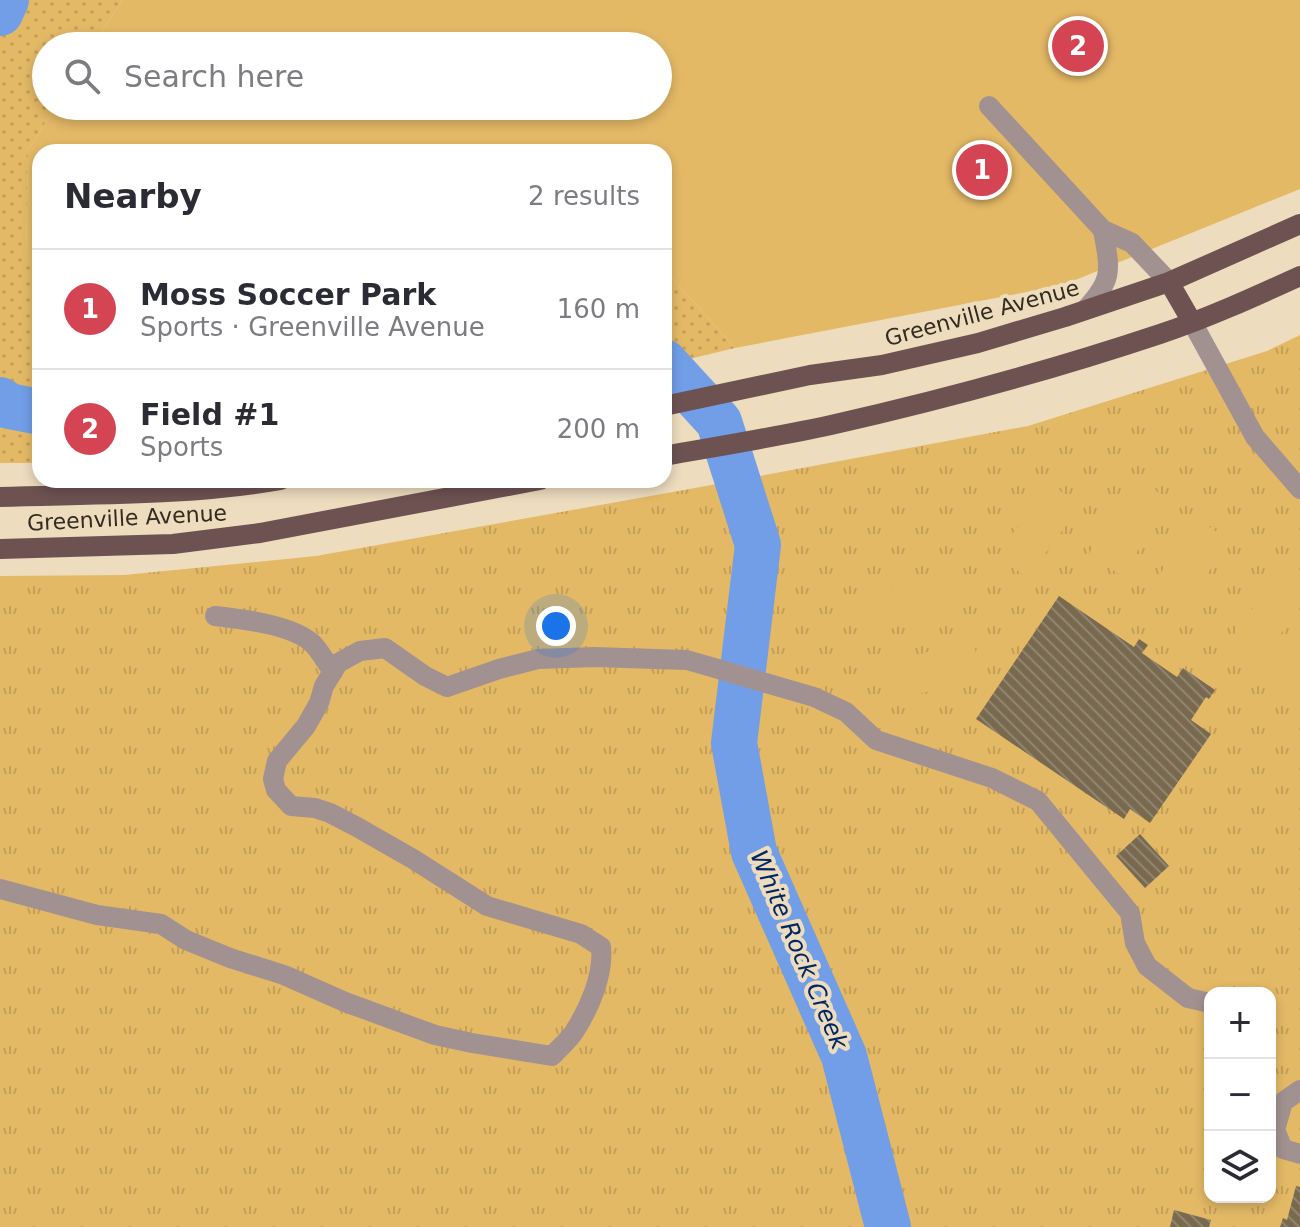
<!DOCTYPE html>
<meta charset="utf-8">
<style>
:root{--surface:#fff;--page:#f2f2f3;--text:#2b2b33;--muted:#7c7c81;--line:#e1e1e2;--accent:#d44453}
body{margin:0;font-family:"DejaVu Sans",sans-serif;background:var(--page);color:var(--text)}
.controls{position:absolute;right:24px;bottom:24px;display:grid;overflow:hidden;border-radius:16px;box-shadow:0 4px 12px #0003}
.controls button{width:72px;height:72px;display:grid;place-items:center;padding:0;border:0;border-bottom:2px solid var(--line);background:var(--surface);color:var(--text);font:40px sans-serif}
.you{position:absolute;left:556px;top:626px;width:28px;height:28px;margin:-20px;border:6px solid #fff;border-radius:50%;background:#1a73e8;box-shadow:0 0 0 12px #1a73e833}
.badge{display:grid;place-items:center;width:52px;height:52px;border-radius:50%;background:var(--accent);color:#fff;font-size:26px;font-weight:700}
.pin{position:absolute;translate:-50% -50%;border:4px solid #fff;box-shadow:0 2px 8px #0006}
.list{margin:0;padding:0;list-style:none}
h2{display:flex;justify-content:space-between;align-items:center;height:104px;margin:0;padding:0 32px;font-size:34px}
h2 small{font-size:26px;font-weight:400;color:var(--muted)}
.list li{display:grid;grid-template-columns:52px 1fr auto;gap:24px;align-items:center;box-sizing:border-box;height:120px;padding:0 32px;border-top:2px solid var(--line)}
.list b{display:block;font-size:30px;white-space:nowrap}
.list p{margin:0;font-size:26px;white-space:nowrap;color:var(--muted)}
.list em{font-size:26px;font-style:normal;color:var(--muted)}
.icon{flex:none;width:44px;height:44px;fill:none;stroke:currentColor;stroke-width:2;stroke-linecap:round;stroke-linejoin:round}
.map{position:relative;flex:none;width:1300px;height:1227px;overflow:hidden}
.search{position:absolute;background:var(--surface);box-shadow:0 4px 12px #0003;left:32px;top:32px;width:640px;height:88px;display:flex;align-items:center;gap:20px;box-sizing:border-box;padding:0 28px;border-radius:44px;color:var(--muted);font-size:30px}
.panel{position:absolute;background:var(--surface);box-shadow:0 4px 12px #0003;left:32px;top:144px;width:640px;height:344px;border-radius:24px}
.map>svg:first-child{display:block}
</style>
<div class="map">
<svg width="1300" height="1227" viewBox="0 0 1300 1227">
<defs>
<pattern id="grass-tufts" width="24" height="20" patternUnits="userSpaceOnUse" patternTransform="scale(2)"><rect width="24" height="20" fill="#e4b966"/><path d="M3 7l-1-3M5 7V3M7 7l1-3M15 17l-1-3M17 17v-4M19 17l1-3" fill="none" stroke="#c49f58"/></pattern>
<pattern id="park-dots" width="8" height="8" patternUnits="userSpaceOnUse" patternTransform="scale(2)"><rect width="8" height="8" fill="#e4b966"/><path d="M2 2h.1M6 6h.1" fill="none" stroke="#c49f58" stroke-width="1.8" stroke-linecap="round"/></pattern>
<pattern id="building-back-hatch" width="6" height="6" patternUnits="userSpaceOnUse" patternTransform="scale(2)"><rect width="6" height="6" fill="#796a4f"/><path d="M-1 5l2 2M0 0l6 6M5-1l2 2" fill="none" stroke="#8f8470"/></pattern>
</defs>
<rect width="100%" height="100%" fill="#eddcbe"/>
<path fill="url(#grass-tufts)" fill-rule="evenodd" d="M 1300,335 L 1300,1227 L 0,1227 L 0,576 L 124,575 L 316,556 L 695,488 L 1028,426 L 1267,351 ZM 1210,993 L 1270,993 L 1270,1197 L 1210,1197 Z"/>
<path fill="url(#park-dots)" d="M 0,0 L 122,0 L 93,46 L 46,46 L 46,106 L 56,106 L 28,150 L 26,255 L 40,263 L 40,463 L 0,463 Z
M 664,269 L 735,348 L 664,365 Z"/>
<path fill="#e4b966" d="M 122,0 L 1300,0 L 1300,189 L 1063,285 L 735,348 L 664,269 L 664,152 L 40,152 L 40,263 L 26,256 L 28,150 L 56,106 L 658,106 L 658,46 L 93,46 Z
M 1141,480 L 1173,503 L 1120,575 L 1089,553 Z
M 1049,483 L 1080,505 L 1028,578 L 997,556 Z
M 1199,519 L 1230,542 L 1178,614 L 1147,592 Z
M 948,570 L 960,607 L 875,634 L 862,598 Z
M 1275,577 L 1300,595 L 1300,607 L 1254,671 L 1223,649 Z
M 1300,633 L 1300,699 L 1297,702 L 1266,680 Z
M 971,638 L 983,674 L 898,701 L 886,665 Z"/>
<g fill="none" stroke-linecap="round" stroke-linejoin="round">
<path stroke="#719ee6" stroke-width="46" d="M 0,13 L 6,0
M 664,362 L 719,422 L 758,545 L 734,743 L 754,852 L 844,1056 L 888,1227
M 0,400 L 9,406 L 40,412"/>
</g>
<path fill="url(#building-back-hatch)" d="M 1059,596 L 1134,647 L 1139,639 L 1148,645 L 1142,653 L 1177,677 L 1183,668 L 1215,690 L 1209,699 L 1206,697 L 1191,720 L 1211,734 L 1150,823 L 1130,809 L 1124,819 L 976,719 Z
M 1140,834 L 1169,866 L 1145,888 L 1116,856 Z
M 1296,1186 L 1300,1187 L 1300,1227 L 1280,1227 L 1283,1218 L 1287,1220 Z
M 1174,1210 L 1211,1220 L 1209,1227 L 1170,1227 Z"/>
<g fill="none" stroke-linecap="round" stroke-linejoin="round">
<path stroke="#a29191" stroke-width="20" d="M 989,106 L 1103,230 L 1132,243 L 1169,282
M 1085,310 C 1114,279 1110,270 1103,230
M 1192,322 L 1255,437 L 1300,489
M 215,616 C 242,619 295,625 314,645 C 321,653 327,664 333,672
M 0,889 L 97,915 L 161,924 L 186,940 L 230,958 L 284,975 L 345,1002 L 435,1035 L 472,1043 L 552,1056 C 559,1048 568,1041 574,1032 C 589,1009 604,975 601,947 L 581,934 L 487,906 L 413,859 L 357,827 L 330,813 L 315,808 L 291,806 L 276,790 L 273,779 L 277,761 L 306,726 L 319,703 L 324,686 L 338,663 L 360,651 L 385,648 L 425,676 L 447,687 L 499,669 L 538,659 L 594,657 L 687,660 L 814,697 L 846,712 L 876,740 L 992,778 L 1038,801 L 1130,913 L 1135,943 L 1147,966 L 1188,998 L 1210,1003
M 1300,1090 L 1283,1102 L 1275,1130 L 1283,1149 L 1300,1154"/>
<path stroke="#6e5252" stroke-width="20" d="M 1169,282 L 1192,322
M 664,406 L 810,375 L 882,365 L 978,343 L 1065,317 L 1169,282 L 1300,224
M 664,456 C 720,446 776,437 831,425 C 942,400 1052,370 1160,334 C 1208,318 1254,297 1300,276
M 0,497 C 93,494 189,496 281,480
M 0,549 L 173,544 L 260,533 L 540,480"/>
</g>
<g text-anchor="middle" dominant-baseline="central" stroke-width="8" stroke-linejoin="round" paint-order="stroke">
<g font-size="22" fill="#322b20" stroke="#eddcbe">
<text transform="translate(982 313) rotate(-15)">Greenville Avenue</text>
<text transform="translate(127 518) rotate(-3)">Greenville Avenue</text>
</g>
<g font-size="24" font-style="italic" fill="#002664" stroke="#eddcbe">
<text transform="translate(799 950) rotate(67)">White Rock Creek</text>
</g>
</g>
</svg>
<div class="controls">
<button>+</button>
<button>−</button>
<button><svg class="icon" aria-label="layers" viewBox="0 0 24 24"><path d="M12 4l9 5-9 5-9-5zM3 14l9 5 9-5"/></svg></button>
</div>
<div class="you"></div>
<div class="pin badge" style="left:982px;top:170px">1</div>
<div class="pin badge" style="left:1078px;top:46px">2</div>
<div class="search"><svg class="icon" aria-label="search" viewBox="0 0 24 24"><circle cx="10" cy="10" r="6"/><path d="M15 15l6 6"/></svg>Search here</div>
<section class="panel">
<h2>Nearby<small>2 results</small></h2>
<ul class="list">
<li><span class="badge">1</span><div><b>Moss Soccer Park</b><p>Sports · Greenville Avenue</p></div><em>160 m</em></li>
<li><span class="badge">2</span><div><b>Field #1</b><p>Sports</p></div><em>200 m</em></li>
</ul>
</section>
</div>
